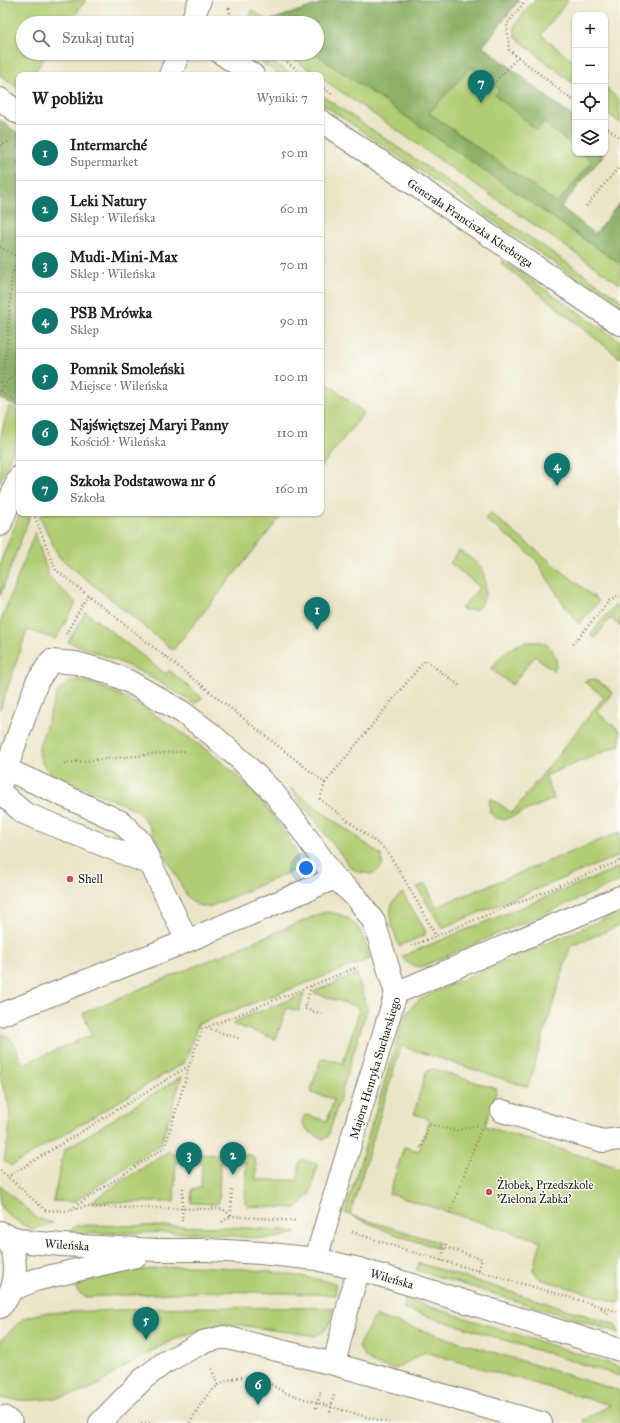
<!DOCTYPE html>
<html lang="pl">
<meta charset="utf-8">
<style>
:root{--surface:#fff;--page:#f2f2f2;--text:#202124;--muted:#757577;--line:#e0e0e0;--accent:#0f766e}
body{margin:0;font-family:"IM FELL Great Primer",serif;background:var(--page);color:var(--text)}
.controls{position:absolute;right:12px;top:12px;display:grid;overflow:hidden;border-radius:8px;box-shadow:0 1px 3px #0004}
.controls button{width:36px;height:36px;display:grid;place-items:center;padding:0;border:0;border-bottom:1px solid var(--line);background:var(--surface);color:var(--text);font:20px sans-serif}
.you{position:absolute;left:306px;top:868px;width:14px;height:14px;margin:-10px;border:3px solid #fff;border-radius:50%;background:#1a73e8;box-shadow:0 0 0 6px #1a73e833}
.badge{display:grid;place-items:center;width:26px;height:26px;border-radius:50%;background:var(--accent);color:#fff;font-size:13px;font-weight:700}
.pin{position:absolute;translate:-50% -33px;filter:drop-shadow(0 1px 2px #0008)}
.pin::after{content:'';position:absolute;top:21px;width:14px;height:12px;background:inherit;clip-path:polygon(0 0,100% 0,50% 100%)}
.list{margin:0;padding:0;list-style:none}
h2{display:flex;justify-content:space-between;align-items:center;height:52px;margin:0;padding:0 16px;font-size:17px}
h2 small{font-size:13px;font-weight:400;color:var(--muted)}
.list li{display:grid;grid-template-columns:26px 1fr auto;gap:12px;align-items:center;box-sizing:border-box;height:56px;padding:0 16px;border-top:1px solid var(--line)}
.list b{display:block;font-size:15px;white-space:nowrap}
.list p{margin:0;font-size:13px;white-space:nowrap;color:var(--muted)}
.list em{font-size:13px;font-style:normal;color:var(--muted)}
.icon{flex:none;width:22px;height:22px;fill:none;stroke:currentColor;stroke-width:2;stroke-linecap:round;stroke-linejoin:round}
.map{position:relative;flex:none;width:620px;height:1423px;overflow:hidden}
.search{position:absolute;background:var(--surface);box-shadow:0 1px 3px #0004;left:16px;top:16px;width:308px;height:44px;display:flex;align-items:center;gap:10px;box-sizing:border-box;padding:0 14px;border-radius:22px;color:var(--muted);font-size:15px}
.panel{position:absolute;background:var(--surface);box-shadow:0 1px 3px #0004;left:16px;top:72px;width:308px;height:444px;border-radius:8px}
.map>svg:first-child{display:block}
</style>
<div class="map">
<svg width="620" height="1423" viewBox="0 0 620 1423">
<rect width="100%" height="100%" fill="#fdfcf7"/>
<filter id="ink" filterUnits="userSpaceOnUse"><feTurbulence type="fractalNoise" baseFrequency=".025" numOctaves="2"/><feDisplacementMap in="SourceGraphic" scale="8" xChannelSelector="R" yChannelSelector="G"/><feConvolveMatrix kernelMatrix="1 2 1 2 8 2 1 2 1" color-interpolation-filters="sRGB"/></filter>
<filter id="wash" filterUnits="userSpaceOnUse"><feTurbulence type="fractalNoise" baseFrequency=".012" numOctaves="4" result="noise"/><feDisplacementMap in="SourceGraphic" scale="16" xChannelSelector="R" yChannelSelector="G"/><feGaussianBlur stdDeviation="0.9" result="paint"/><feColorMatrix in="noise" values="0 0 0 0 0 0 0 0 0 0 0 0 0 0 0 0 0 1.4 0 .05"/><feComposite in="paint" operator="in"/></filter>
<g filter="url(#wash)">
<rect width="100%" height="100%" fill="#ebe5c7"/>
<path fill="#b1cd73" stroke="#667448" d="M 0,0 L 86,0 L 69,23 L 23,23 L 23,53 L 48,53 L 33,75 L 19,75 L 19,89 L 0,75 Z
M 332,0 L 519,0 L 483,46 L 575,119 L 575,153 L 605,153 L 552,217 L 620,264 L 620,284 L 321,78 L 321,75 L 317,75 L 285,53 L 317,53 L 317,23 L 248,23 L 252,10 L 269,21 Z
M 534,0 L 568,0 L 541,35 L 575,63 L 575,85 L 515,37 L 515,25 Z
M 248,53 L 260,53 L 292,75 L 280,75 Z
M 605,87 L 620,100 L 620,123 L 605,111 Z
M 321,95 L 620,299 L 620,308 L 321,103 Z
M 502,260 L 620,341 L 620,358 L 501,263 Z
M 321,378 L 364,413 L 321,467 Z
M 9,406 L 19,412 L 19,434 L 0,483 L 0,438 Z
M 20,513 L 31,513 L 0,596 L 0,563 Z
M 42,513 L 284,513 L 173,650 L 59,557 L 40,517 Z
M 490,513 L 599,601 L 579,624 L 566,608 L 536,560 L 523,548 L 485,519 Z
M 35,532 L 49,577 L 76,603 L 56,639 L 27,630 L 0,710 L 0,623 Z
M 459,551 C 467,556 476,561 481,568 C 487,578 488,602 477,609 C 472,611 466,610 461,609 L 480,587 L 450,563 Z
M 615,605 L 620,609 L 620,626 L 610,618 L 595,638 L 590,635 Z
M 86,612 L 166,674 L 169,670 L 202,698 L 194,704 C 153,675 115,659 68,642 Z
M 526,642 C 531,642 536,642 540,642 C 553,645 560,659 554,671 L 535,656 L 512,685 L 491,669 C 503,654 507,648 526,642 Z
M 593,679 L 607,687 L 612,693 L 597,712 L 620,731 L 620,745 L 545,776 L 554,799 L 504,820 L 494,817 L 490,813 L 489,802 L 491,798 L 512,813 L 604,697 L 584,681 Z
M 80,680 C 113,688 144,707 172,726 C 207,749 240,774 266,807 C 277,820 286,835 295,849 C 299,858 297,863 292,871 L 209,907 C 198,907 194,904 187,896 L 146,821 L 135,810 L 118,802 L 56,776 C 44,769 39,761 39,747 L 57,693 C 64,684 69,681 80,680 Z
M 290,788 L 381,855 C 385,866 381,869 371,874 L 358,872 L 351,868 Z
M 620,832 L 620,855 L 442,928 L 417,887 L 426,884 L 436,907 Z
M 620,867 L 620,881 L 421,967 C 412,966 406,964 402,956 Z
M 403,893 L 425,930 L 425,935 L 399,946 C 393,927 381,906 403,893 Z
M 329,912 C 357,916 364,934 370,959 L 198,1024 L 185,1062 L 11,1166 L 4,1160 L 9,1135 L 10,1119 L 9,1106 L 0,1078 L 0,1034 C 15,1035 17,1053 23,1064 L 92,1035 L 83,1013 L 322,913 Z
M 620,912 L 620,925 L 570,947 L 528,1087 L 401,1046 L 350,1215 L 438,1242 L 437,1248 L 394,1234 L 345,1213 L 402,1024 C 409,1006 417,1000 434,992 Z
M 357,974 L 367,1009 L 328,1137 L 323,1139 L 308,1131 L 302,1122 L 304,1116 L 307,1115 L 327,1121 L 334,1099 L 312,1093 L 311,1090 L 321,1059 L 324,1058 L 343,1063 L 360,1008 L 314,993 L 315,991 Z
M 304,994 L 299,1011 L 287,1008 L 276,1039 L 232,1024 L 235,1021 Z
M 434,1069 L 497,1089 L 485,1126 L 620,1168 L 620,1303 L 540,1279 L 533,1270 L 541,1241 L 389,1194 L 404,1147 L 419,1151 L 429,1119 L 414,1114 L 426,1071 Z
M 182,1076 L 161,1144 L 74,1202 L 53,1201 L 64,1150 Z
M 169,1151 L 174,1154 L 251,1155 C 259,1160 255,1172 256,1180 L 298,1180 L 299,1164 L 302,1160 L 315,1163 L 317,1164 L 317,1167 L 310,1195 L 296,1208 L 248,1206 L 245,1203 L 246,1162 L 220,1162 L 219,1201 L 217,1204 L 191,1203 L 192,1189 L 201,1188 L 202,1163 L 176,1162 L 174,1202 L 90,1202 Z
M 0,1185 L 37,1218 L 53,1223 L 32,1229 C 23,1225 3,1214 0,1204 C 0,1199 0,1191 0,1185 Z
M 77,1225 L 227,1227 L 283,1230 L 296,1232 C 268,1246 229,1233 199,1233 C 156,1232 113,1233 70,1234 L 71,1230 Z
M 419,1263 L 614,1324 L 620,1333 L 416,1270 Z
M 185,1266 C 236,1267 286,1272 335,1283 L 336,1295 L 222,1291 L 85,1297 L 78,1292 L 74,1284 L 122,1272 Z
M 405,1299 L 620,1367 L 620,1376 L 404,1309 Z
M 192,1307 L 334,1308 C 330,1323 331,1329 315,1336 L 231,1324 C 195,1325 150,1351 119,1370 C 109,1377 96,1388 85,1391 C 60,1399 26,1403 0,1398 L 0,1343 L 4,1337 L 24,1318 L 42,1313 Z
M 375,1316 L 620,1391 L 620,1423 L 589,1423 L 582,1421 L 610,1405 L 425,1352 L 396,1369 C 378,1366 367,1364 358,1346 Z"/>
<path fill="#8cb065" stroke="#546640" d="M 332,0 L 519,0 L 483,46 L 575,119 L 575,148 L 543,122 L 537,130 L 495,95 L 499,90 L 471,67 L 429,113 L 557,203 L 592,162 L 582,153 L 605,153 L 561,207 L 595,234 L 620,202 L 620,264 L 314,53 L 317,53 L 317,23 L 271,23 L 268,21 Z
M 0,120 L 19,134 L 19,408 L 0,398 Z"/>
</g>
<g filter="url(#ink)">
<g fill="none" stroke-linecap="round" stroke-linejoin="round">
<g stroke="#848072" stroke-width="24">
<path id="minor" d="M 191,23 L 200,0
M 221,53 L 253,75
M 170,75 L 179,53
M 0,99 L 19,113
M 321,121 L 620,324
M 0,525 L 19,477
M 6,769 L 121,822 L 140,841 L 187,941
M 0,786 L 37,682 L 51,661 L 76,663 L 108,672 L 130,682 L 182,712 L 210,733 L 241,760 L 273,792 L 299,826 L 335,878 L 357,898 L 374,922 L 396,993
M 0,792 L 24,813 L 150,864
M 0,1015 L 187,941 L 335,878
M 502,1111 L 603,1141 L 620,1139
M 0,1232 C 21,1250 19,1288 0,1307
M 2,1234 L 29,1242 L 62,1245 L 157,1250 L 208,1250 L 261,1253 L 316,1259 L 359,1269 L 399,1281 L 620,1350
M 316,1259 L 326,1224 L 396,993 L 620,897
M 11,1290 L 35,1280 L 136,1256
M 334,1364 L 350,1299 L 359,1269
M 4,1417 L 11,1423
M 100,1423 L 143,1379 L 164,1363 L 203,1342 L 224,1337 L 334,1364 L 541,1423"/>
</g>
<path stroke="#848072" stroke-width="2.5" stroke-dasharray="1 3" stroke-linecap="butt" d="M 526,0 L 507,24 L 509,50 L 575,102
M 229,8 L 232,23
M 274,53 L 305,75
M 493,84 L 518,57
M 321,86 L 332,94
M 605,126 L 620,138
M 0,146 L 10,141
M 583,154 L 584,153
M 586,206 L 620,166
M 0,247 L 19,258 L 12,274 L 7,348 L 0,394
M 1,390 L 19,366
M 0,391 L 19,403
M 35,517 L 56,570 L 325,783 L 320,799 L 386,850 L 402,875 L 436,936
M 66,634 L 88,595
M 573,644 L 609,601 L 620,596
M 64,763 L 187,751
M 325,783 L 425,660 L 460,686
M 411,946 L 620,861
M 311,986 L 305,1009 L 323,1014
M 207,1028 L 241,1039
M 420,1147 L 422,1148 L 429,1124 L 455,1131 L 477,1125
M 0,1170 L 45,1210 L 68,1211 L 84,1207 L 223,1209 L 231,1216 L 297,1221
M 7,1177 L 189,1066 L 202,1029 L 358,967
M 71,1209 L 165,1147 L 189,1067
M 450,1213 L 481,1129
M 231,1215 L 232,1187
M 182,1221 L 183,1188
M 222,1222 L 231,1216
M 352,1232 L 409,1251 L 620,1312
M 446,1244 L 445,1247 L 482,1259 L 478,1271
M 441,1261 L 445,1247
M 601,1308 L 609,1315
M 212,1369 L 218,1386
M 316,1408 L 321,1390
M 330,1412 L 334,1395
M 141,1423 L 153,1423
M 190,1423 C 201,1401 215,1379 242,1377 C 248,1376 254,1376 260,1378 C 271,1383 280,1392 292,1395 C 324,1405 356,1414 389,1423"/>
<use href="#minor" stroke="#fff" stroke-width="22"/>
</g>
</g>
<g fill="#d1495b" stroke="#fdfcf7" stroke-width="1.5">
<circle cx="70" cy="879" r="4"/>
<circle cx="489" cy="1192" r="4"/>
</g>
<g text-anchor="middle" dominant-baseline="central" stroke-width="3" stroke-linejoin="round" paint-order="stroke">
<g font-size="12" fill="#1c1c1c" stroke="#fdfcf7">
<text transform="translate(470 223) rotate(34)">Generała Franciszka Kleeberga</text>
<text transform="translate(375 1068) rotate(-73)">Majora Henryka Sucharskiego</text>
<text transform="translate(67 1245) rotate(4)">Wileńska</text>
<text transform="translate(392 1279) rotate(16)">Wileńska</text>
</g>
<g font-size="12" fill="#1c1c1c" stroke="#fdfcf7" text-anchor="start">
<text x="78" y="879">Shell</text>
<text x="497" y="1185">Żłobek, Przedszkole<tspan x="497" dy="14">'Zielona Żabka'</tspan></text>
</g>
</g>
</svg>
<div class="controls">
<button>+</button>
<button>−</button>
<button><svg class="icon" aria-label="locate" viewBox="0 0 24 24"><circle cx="12" cy="12" r="6"/><path d="M12 2v4M12 18v4M2 12h4M18 12h4"/></svg></button>
<button><svg class="icon" aria-label="layers" viewBox="0 0 24 24"><path d="M12 4l9 5-9 5-9-5zM3 14l9 5 9-5"/></svg></button>
</div>
<div class="you"></div>
<div class="pin badge" style="left:317px;top:630px">1</div>
<div class="pin badge" style="left:233px;top:1175px">2</div>
<div class="pin badge" style="left:189px;top:1175px">3</div>
<div class="pin badge" style="left:557px;top:486px">4</div>
<div class="pin badge" style="left:146px;top:1340px">5</div>
<div class="pin badge" style="left:258px;top:1405px">6</div>
<div class="pin badge" style="left:481px;top:103px">7</div>
<div class="search"><svg class="icon" aria-label="search" viewBox="0 0 24 24"><circle cx="10" cy="10" r="6"/><path d="M15 15l6 6"/></svg>Szukaj tutaj</div>
<section class="panel">
<h2>W pobliżu<small>Wyniki: 7</small></h2>
<ul class="list">
<li><span class="badge">1</span><div><b>Intermarché</b><p>Supermarket</p></div><em>50 m</em></li>
<li><span class="badge">2</span><div><b>Leki Natury</b><p>Sklep · Wileńska</p></div><em>60 m</em></li>
<li><span class="badge">3</span><div><b>Mudi-Mini-Max</b><p>Sklep · Wileńska</p></div><em>70 m</em></li>
<li><span class="badge">4</span><div><b>PSB Mrówka</b><p>Sklep</p></div><em>90 m</em></li>
<li><span class="badge">5</span><div><b>Pomnik Smoleński</b><p>Miejsce · Wileńska</p></div><em>100 m</em></li>
<li><span class="badge">6</span><div><b>Najświętszej Maryi Panny</b><p>Kościół · Wileńska</p></div><em>110 m</em></li>
<li><span class="badge">7</span><div><b>Szkoła Podstawowa nr 6</b><p>Szkoła</p></div><em>160 m</em></li>
</ul>
</section>
</div>
